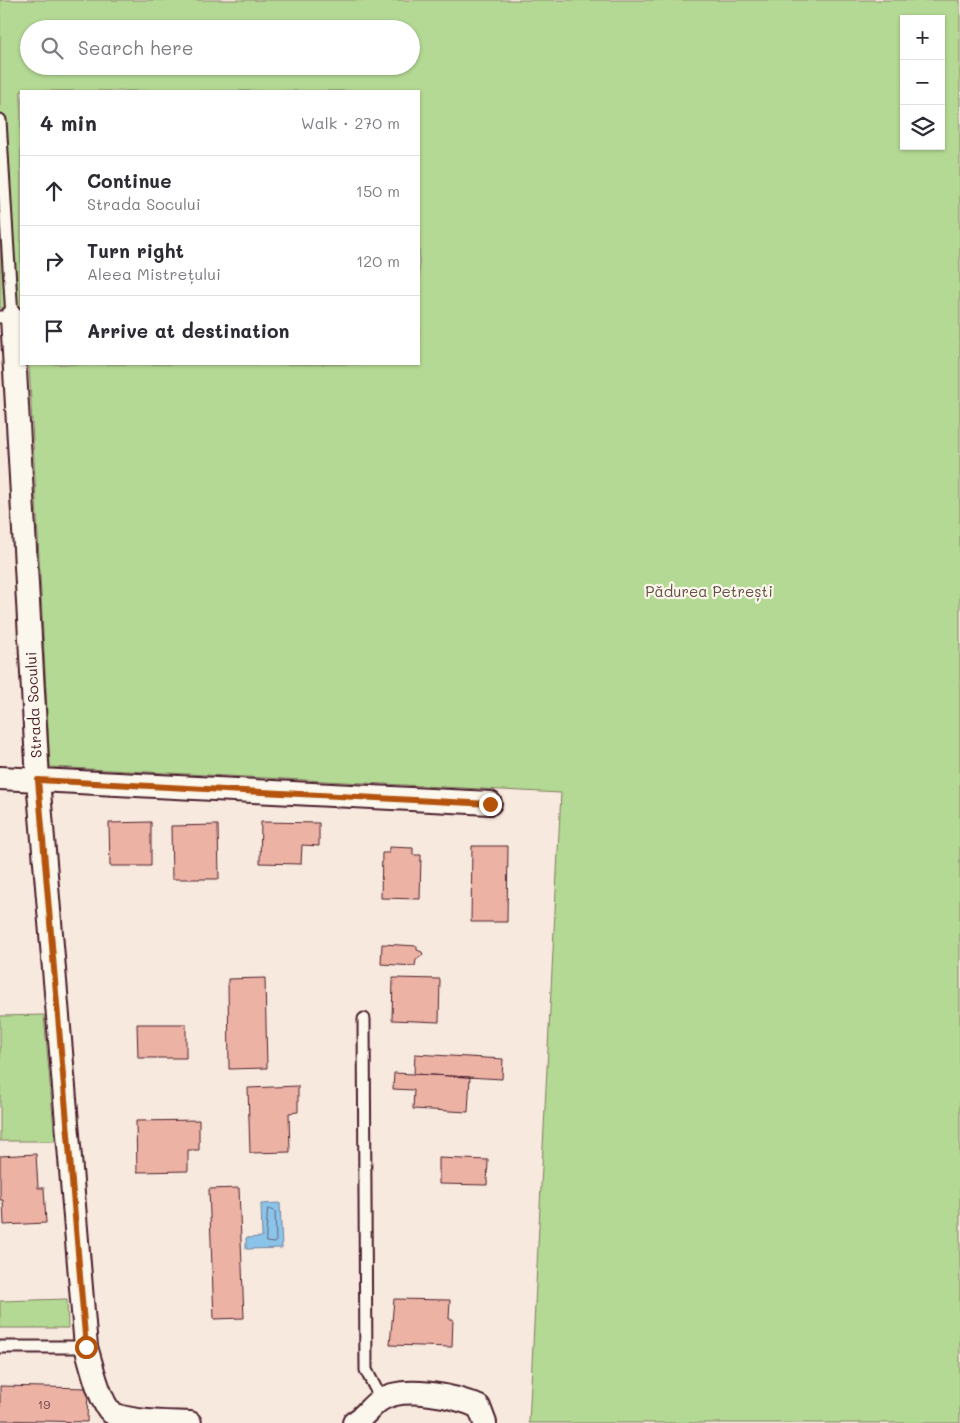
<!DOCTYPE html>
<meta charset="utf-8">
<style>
:root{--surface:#fff;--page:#f2f2f3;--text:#2b2b33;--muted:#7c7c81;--line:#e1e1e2}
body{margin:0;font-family:Mali,sans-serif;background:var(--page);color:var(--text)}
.controls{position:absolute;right:15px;top:15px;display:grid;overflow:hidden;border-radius:0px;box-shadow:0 1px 4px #0004}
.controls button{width:45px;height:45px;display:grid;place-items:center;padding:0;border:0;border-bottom:1px solid var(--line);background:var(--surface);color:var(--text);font:25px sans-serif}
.stop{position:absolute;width:15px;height:15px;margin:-11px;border:4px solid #b45309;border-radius:50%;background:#fff}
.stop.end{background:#b45309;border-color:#fff;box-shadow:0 1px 5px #0008}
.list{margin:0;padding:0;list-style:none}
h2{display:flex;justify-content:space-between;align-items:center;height:65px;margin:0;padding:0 20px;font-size:21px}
h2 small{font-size:16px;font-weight:400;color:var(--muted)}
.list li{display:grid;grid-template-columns:32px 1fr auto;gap:15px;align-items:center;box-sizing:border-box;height:70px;padding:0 20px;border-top:1px solid var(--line)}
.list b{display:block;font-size:19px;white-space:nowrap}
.list p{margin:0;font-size:16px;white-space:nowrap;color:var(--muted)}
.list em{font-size:16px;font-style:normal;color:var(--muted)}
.icon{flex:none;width:28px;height:28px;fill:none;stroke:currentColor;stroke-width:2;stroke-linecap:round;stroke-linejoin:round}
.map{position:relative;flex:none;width:960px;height:1423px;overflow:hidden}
.search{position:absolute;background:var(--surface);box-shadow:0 1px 4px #0004;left:20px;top:20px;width:400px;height:55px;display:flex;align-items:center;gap:12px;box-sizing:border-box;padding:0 18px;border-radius:28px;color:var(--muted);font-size:19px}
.panel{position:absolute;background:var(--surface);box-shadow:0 1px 4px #0004;left:20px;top:90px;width:400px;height:275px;border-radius:0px}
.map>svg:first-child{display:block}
</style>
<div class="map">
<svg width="960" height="1423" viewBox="0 0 960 1423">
<rect width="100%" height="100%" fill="#f8e9de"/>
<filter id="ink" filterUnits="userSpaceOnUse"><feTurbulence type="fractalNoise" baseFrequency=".02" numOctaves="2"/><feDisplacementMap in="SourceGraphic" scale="10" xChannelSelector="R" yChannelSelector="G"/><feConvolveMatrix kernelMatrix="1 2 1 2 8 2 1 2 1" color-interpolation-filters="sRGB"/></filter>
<g filter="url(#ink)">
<path fill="#b4d994" stroke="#7f7c60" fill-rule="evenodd" d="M 0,0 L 960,0 L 960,1423 L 529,1423 L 561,793 L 50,767 L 29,364 L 419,364 L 419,91 L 21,91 L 21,308 L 0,308 ZM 904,19 L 941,19 L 941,146 L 904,146 ZM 29,29 L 411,29 L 411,66 L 29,66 Z
M 44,1015 L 55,1141 L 0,1141 L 0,1016 Z
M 67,1299 L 68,1328 L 0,1328 L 0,1301 Z"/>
<path fill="#8bc4ea" stroke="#71829e" d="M 280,1203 L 282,1248 L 246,1249 L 246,1238 L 262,1237 L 261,1204 Z"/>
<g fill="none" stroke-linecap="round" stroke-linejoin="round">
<path stroke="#646177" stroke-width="1" d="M 268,1209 L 275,1211 L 276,1241 L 274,1243 L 266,1242 Z"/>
</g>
<path fill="#ecb3a5" stroke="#4a1f2b" d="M 151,822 L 151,866 L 110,866 L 109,823 Z
M 261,822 L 319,823 L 319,846 L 302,845 L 301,864 L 260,863 Z
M 218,825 L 219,879 L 172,879 L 171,826 Z
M 472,846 L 508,846 L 507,922 L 471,922 Z
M 389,847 L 413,848 L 413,855 L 421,855 L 420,899 L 381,898 L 382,853 L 389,853 Z
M 382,944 L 417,946 L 417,950 L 422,952 L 423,955 L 416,960 L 415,966 L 381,964 Z
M 265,978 L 267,1068 L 229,1069 L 228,979 Z
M 393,978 L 440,979 L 439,1022 L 392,1020 Z
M 137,1024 L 186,1024 L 186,1058 L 138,1058 Z
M 415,1054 L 503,1059 L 502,1079 L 414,1074 Z
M 394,1073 L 470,1077 L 468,1112 L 413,1109 L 414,1090 L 393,1089 Z
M 298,1086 L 298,1112 L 289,1113 L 290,1152 L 250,1153 L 248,1088 Z
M 199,1120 L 199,1150 L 188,1150 L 188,1171 L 137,1172 L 136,1121 Z
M 36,1154 L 38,1188 L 44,1188 L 46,1223 L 4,1225 L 3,1200 L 0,1200 L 0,1156 Z
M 439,1158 L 488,1160 L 487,1185 L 439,1184 Z
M 239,1188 L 244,1318 L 214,1319 L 209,1189 Z
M 394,1299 L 450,1300 L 449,1319 L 453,1319 L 452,1347 L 390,1345 Z
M 0,1386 L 88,1388 L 87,1422 L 0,1420 Z"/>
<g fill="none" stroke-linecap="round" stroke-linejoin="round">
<g stroke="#4a1f2b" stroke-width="15">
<path id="lane" d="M 0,120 L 12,317 L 0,317
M 364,1019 L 366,1370 L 381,1399
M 0,1347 L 86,1347"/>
</g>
<g stroke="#4a1f2b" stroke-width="26">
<path id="street" d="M 12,317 L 38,780 L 86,1347 C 91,1362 99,1401 111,1412 C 125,1423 170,1422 190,1423
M 0,778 L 490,803
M 354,1423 C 364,1417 371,1406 380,1400 C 403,1385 456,1396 479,1407 L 485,1423"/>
</g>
<use href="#lane" stroke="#fbf7ec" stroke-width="11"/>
<use href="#street" stroke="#fbf7ec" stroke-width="22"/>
</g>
</g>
<g fill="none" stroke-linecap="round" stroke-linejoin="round" filter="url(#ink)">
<path stroke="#b45309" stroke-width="6" d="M 86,1347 L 38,780 L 490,804"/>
</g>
<g text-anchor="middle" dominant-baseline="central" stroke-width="4.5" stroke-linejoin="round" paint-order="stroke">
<g font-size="12" fill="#72444a">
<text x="44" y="1404">19</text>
</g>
<g font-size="15" fill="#644e45" stroke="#fbf7ec">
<text x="709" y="591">Pădurea Petrești</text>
</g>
<g font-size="15" fill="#4a1f2b" stroke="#fbf7ec">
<text transform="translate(33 705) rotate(-93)">Strada Socului</text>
</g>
</g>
</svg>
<div class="controls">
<button>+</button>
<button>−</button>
<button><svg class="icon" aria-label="layers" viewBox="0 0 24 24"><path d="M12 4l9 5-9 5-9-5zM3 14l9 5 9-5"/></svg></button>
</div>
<div class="stop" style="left:86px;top:1347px"></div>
<div class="stop end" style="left:490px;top:804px"></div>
<div class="search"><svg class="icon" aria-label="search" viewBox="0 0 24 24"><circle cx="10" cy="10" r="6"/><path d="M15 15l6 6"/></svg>Search here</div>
<section class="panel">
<h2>4 min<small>Walk · 270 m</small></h2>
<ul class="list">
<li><svg class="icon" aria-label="ahead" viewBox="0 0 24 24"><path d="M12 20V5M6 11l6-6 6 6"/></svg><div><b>Continue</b><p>Strada Socului</p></div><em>150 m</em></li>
<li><svg class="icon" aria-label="right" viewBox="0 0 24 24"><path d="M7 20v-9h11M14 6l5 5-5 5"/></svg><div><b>Turn right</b><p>Aleea Mistrețului</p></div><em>120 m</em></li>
<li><svg class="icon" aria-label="arrive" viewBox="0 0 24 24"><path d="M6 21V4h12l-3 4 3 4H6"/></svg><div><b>Arrive at destination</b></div></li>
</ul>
</section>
</div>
